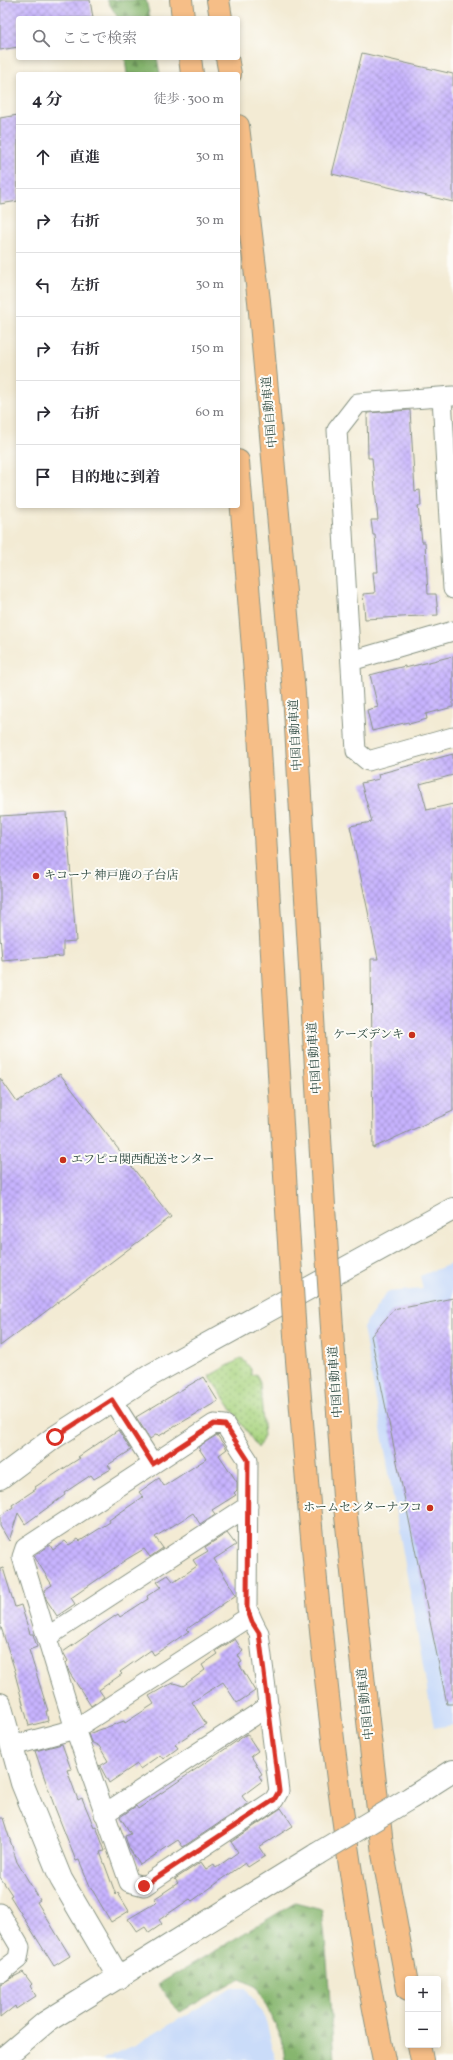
<!DOCTYPE html>
<html lang="ja">
<meta charset="utf-8">
<style>
:root{--surface:#fff;--page:#f2f2f3;--text:#2b2b33;--muted:#7c7c81;--line:#e1e1e2}
body{margin:0;font-family:Vollkorn,"Noto Serif JP",serif;background:var(--page);color:var(--text)}
.controls{position:absolute;right:12px;bottom:12px;display:grid;overflow:hidden;border-radius:4px;box-shadow:0 2px 6px #0003}
.controls button{width:36px;height:36px;display:grid;place-items:center;padding:0;border:0;border-bottom:1px solid var(--line);background:var(--surface);color:var(--text);font:20px sans-serif}
.stop{position:absolute;width:12px;height:12px;margin:-9px;border:3px solid #d93025;border-radius:50%;background:#fff}
.stop.end{background:#d93025;border-color:#fff;box-shadow:0 1px 4px #0008}
.list{margin:0;padding:0;list-style:none}
h2{display:flex;justify-content:space-between;align-items:center;height:52px;margin:0;padding:0 16px;font-size:17px}
h2 small{font-size:13px;font-weight:400;color:var(--muted)}
.list li{display:grid;grid-template-columns:26px 1fr auto;gap:12px;align-items:center;box-sizing:border-box;height:64px;padding:0 16px;border-top:1px solid var(--line)}
.list b{display:block;font-size:15px;white-space:nowrap}
.list em{font-size:13px;font-style:normal;color:var(--muted)}
.icon{flex:none;width:22px;height:22px;fill:none;stroke:currentColor;stroke-width:2;stroke-linecap:round;stroke-linejoin:round}
.map{position:relative;flex:none;width:453px;height:2060px;overflow:hidden}
.search{position:absolute;background:var(--surface);box-shadow:0 2px 6px #0003;left:16px;top:16px;width:224px;height:44px;display:flex;align-items:center;gap:10px;box-sizing:border-box;padding:0 14px;border-radius:4px;color:var(--muted);font-size:15px}
.panel{position:absolute;background:var(--surface);box-shadow:0 2px 6px #0003;left:16px;top:72px;width:224px;height:436px;border-radius:4px}
.map>svg:first-child{display:block}
</style>
<div class="map">
<svg width="453" height="2060" viewBox="0 0 453 2060">
<defs>
<pattern id="forest-firs" width="22" height="20" patternUnits="userSpaceOnUse"><rect width="22" height="20" fill="#86b66e"/><path d="M5 1l3.5 6h-7zM16 11l3.5 6h-7z" fill="#6d955b"/></pattern>
<pattern id="park-dots" width="8" height="8" patternUnits="userSpaceOnUse"><rect width="8" height="8" fill="#a9d480"/><path d="M2 2h.1M6 6h.1" fill="none" stroke="#89ad6a" stroke-width="1.8" stroke-linecap="round"/></pattern>
<pattern id="building-cross-hatch" width="8" height="8" patternUnits="userSpaceOnUse"><rect width="8" height="8" fill="#c7b3fe"/><path d="M0 0l8 8M0 8l8-8" fill="none" stroke="#a193ce"/></pattern>
</defs>
<rect width="100%" height="100%" fill="#fdfcf7"/>
<filter id="ink" filterUnits="userSpaceOnUse"><feTurbulence type="fractalNoise" baseFrequency=".025" numOctaves="2"/><feDisplacementMap in="SourceGraphic" scale="8" xChannelSelector="R" yChannelSelector="G"/><feConvolveMatrix kernelMatrix="1 2 1 2 8 2 1 2 1" color-interpolation-filters="sRGB"/></filter>
<filter id="wash" filterUnits="userSpaceOnUse"><feTurbulence type="fractalNoise" baseFrequency=".012" numOctaves="4" result="noise"/><feDisplacementMap in="SourceGraphic" scale="16" xChannelSelector="R" yChannelSelector="G"/><feGaussianBlur stdDeviation="0.9" result="paint"/><feColorMatrix in="noise" values="0 0 0 0 0 0 0 0 0 0 0 0 0 0 0 0 0 1.4 0 .05"/><feComposite in="paint" operator="in"/></filter>
<g filter="url(#wash)">
<rect width="100%" height="100%" fill="#f3ebd4"/>
<path fill="#cadcf9" d="M 453,1263 L 453,1725 L 434,1728 L 363,1327 L 387,1292 L 423,1289 L 420,1276 Z
M 232,1988 L 246,1988 L 265,2018 L 276,2060 L 101,2060 L 135,2045 Z"/>
<path fill="url(#forest-firs)" stroke="#527a51" d="M 107,0 L 146,0 L 150,18 L 118,18 Z
M 125,58 L 157,58 L 160,74 L 127,74 Z
M 295,1903 L 322,1910 L 327,1960 L 334,2060 L 285,2060 L 282,2039 L 257,1987 L 240,1979 L 180,2012 L 157,1985 Z"/>
<path fill="url(#park-dots)" stroke="#64885a" d="M 242,1358 L 251,1369 L 251,1375 L 256,1374 L 260,1383 L 264,1436 L 258,1448 L 209,1376 Z"/>
<g id="blocks">
<path fill="url(#building-cross-hatch)" d="M 0,0 L 90,0 L 93,18 L 18,18 L 18,47 L 0,50 Z
M 362,53 L 453,74 L 453,202 L 332,174 Z
M 18,115 L 18,201 L 0,204 L 0,118 Z
M 410,410 L 415,491 L 420,490 L 421,506 L 418,506 L 422,542 L 425,542 L 428,594 L 436,594 L 438,615 L 365,619 L 363,594 L 375,593 L 373,572 L 378,572 L 375,535 L 373,535 L 371,520 L 378,520 L 372,458 L 368,458 L 367,413 Z
M 453,656 L 453,707 L 426,714 L 427,719 L 409,724 L 408,722 L 372,731 L 367,710 L 378,707 L 370,675 L 405,666 L 405,668 Z
M 453,754 L 453,775 L 420,784 L 427,810 L 453,804 L 453,1111 L 373,1148 L 371,959 L 378,959 L 350,826 L 372,822 L 361,783 L 379,779 L 378,774 Z
M 66,812 L 76,941 L 63,942 L 63,956 L 2,961 L 0,935 L 0,816 Z
M 60,1074 L 171,1217 L 0,1346 L 0,1078 L 17,1102 Z
M 453,1298 L 453,1704 L 447,1704 L 371,1336 L 393,1310 Z
M 203,1377 L 218,1401 L 159,1436 L 157,1434 L 150,1439 L 136,1417 Z
M 118,1430 L 131,1450 L 108,1465 L 111,1469 L 94,1479 L 91,1475 L 64,1493 L 65,1495 L 25,1524 L 18,1513 L 9,1541 L 0,1526 L 0,1516 L 13,1507 L 12,1505 L 36,1489 L 35,1487 L 80,1458 L 78,1457 Z
M 217,1435 L 227,1449 L 219,1455 L 237,1482 L 237,1490 L 234,1493 L 236,1495 L 212,1510 L 215,1514 L 200,1524 L 193,1513 L 155,1537 L 163,1548 L 150,1557 L 144,1549 L 127,1559 L 71,1598 L 75,1604 L 57,1616 L 46,1599 L 44,1590 L 52,1585 L 34,1556 L 50,1545 L 53,1550 L 65,1541 L 69,1545 L 78,1539 L 80,1541 L 110,1522 L 109,1520 L 143,1497 L 139,1492 L 159,1478 L 164,1486 L 206,1459 L 198,1447 Z
M 227,1533 L 236,1545 L 214,1559 L 236,1595 L 187,1629 L 189,1631 L 154,1655 L 151,1650 L 120,1672 L 122,1674 L 99,1690 L 104,1697 L 91,1706 L 69,1672 L 66,1663 L 68,1661 L 63,1652 L 118,1614 L 120,1617 L 148,1599 L 147,1596 L 161,1587 L 157,1582 L 168,1575 L 174,1582 L 197,1566 L 193,1560 L 208,1551 L 205,1547 Z
M 3,1568 L 15,1607 L 21,1605 L 30,1634 L 33,1634 L 37,1647 L 29,1650 L 48,1711 L 46,1711 L 48,1721 L 29,1726 L 15,1674 L 16,1674 L 0,1624 L 0,1569 Z
M 235,1639 L 243,1651 L 238,1655 L 242,1662 L 239,1664 L 255,1691 L 237,1703 L 223,1682 L 192,1702 L 206,1724 L 175,1744 L 178,1748 L 163,1759 L 160,1755 L 140,1769 L 137,1764 L 109,1783 L 100,1766 L 108,1761 L 99,1746 L 91,1742 L 88,1734 L 124,1721 L 125,1723 L 154,1704 L 149,1696 L 166,1686 L 174,1683 L 183,1686 L 205,1670 L 202,1665 L 218,1654 L 216,1651 Z
M 247,1734 L 258,1751 L 251,1756 L 262,1774 L 259,1776 L 262,1781 L 242,1796 L 248,1804 L 183,1847 L 178,1840 L 140,1865 L 129,1848 L 125,1836 L 131,1834 L 120,1817 L 136,1806 L 138,1809 Z
M 62,1744 L 71,1769 L 67,1770 L 78,1800 L 82,1798 L 94,1827 L 96,1826 L 105,1851 L 100,1852 L 116,1895 L 118,1893 L 129,1911 L 111,1922 L 90,1886 L 79,1860 L 76,1861 L 55,1808 L 35,1751 Z
M 281,1808 L 293,1826 L 259,1847 L 265,1856 L 248,1867 L 245,1863 L 192,1901 L 190,1899 L 159,1920 L 162,1924 L 149,1933 L 145,1927 L 137,1932 L 128,1919 L 157,1902 L 154,1899 L 178,1883 L 175,1879 L 201,1862 L 206,1869 L 214,1864 L 216,1868 L 238,1852 L 231,1842 Z
M 0,1818 L 3,1818 L 17,1862 L 40,1900 L 37,1902 L 70,1956 L 54,1966 L 10,1896 L 12,1895 L 0,1877 Z
M 23,1972 L 32,1984 L 30,1986 L 36,1996 L 16,2009 L 15,2006 L 0,2018 L 0,1984 Z"/>
</g>
</g>
<g filter="url(#ink)">
<use href="#blocks" fill-opacity="0" stroke="#899484" stroke-width="1"/>
<g fill="none" stroke-linecap="round" stroke-linejoin="round">
<g stroke="#899484" stroke-width="21">
<path id="minor" d="M 453,396 L 358,403 L 337,430 L 356,751 L 368,761 L 453,737
M 442,397 L 453,589
M 351,661 L 453,631
M 112,1400 L 153,1464
M 47,1637 L 248,1506
M 12,1746 L 75,1729 L 22,1557 L 25,1548 L 214,1424 L 225,1425 L 248,1460 L 247,1608 C 251,1617 254,1625 259,1633 L 279,1791 L 274,1800 L 144,1886 L 129,1882 L 75,1729 L 250,1616
M 104,1814 L 269,1706
M 0,1913 L 20,1947 L 18,1959 L 0,1973"/>
</g>
<g stroke="#899484" stroke-width="24">
<path id="tertiary" d="M 0,1478 L 55,1437 L 151,1375 L 453,1209
M 0,1704 L 22,1783 L 61,1879 L 119,1978
M 412,1797 L 453,1771
M 1,2060 L 46,2022 L 317,1854"/>
</g>
<g stroke="#899484" stroke-width="24">
<path id="motorway" d="M 181,0 L 183,18
M 218,0 L 221,18
M 190,58 L 192,74
M 227,58 L 230,74
M 238,126 L 259,301 L 294,693 L 325,1223
M 238,461 L 257,698 L 288,1227
M 332,1328 L 344,1497 L 364,1685 L 383,1854 L 408,1989
M 295,1335 C 314,1577 335,1822 384,2060
M 419,2045 L 422,2060"/>
</g>
<use href="#minor" stroke="#fff" stroke-width="19"/>
<use href="#tertiary" stroke="#fff" stroke-width="22"/>
<use href="#motorway" stroke="#f6be87" stroke-width="22"/>
<g stroke="#899484" stroke-width="24" stroke-linecap="butt">
<path id="tertiary-bridge" d="M 317,1854 L 412,1797"/>
</g>
<g stroke="#899484" stroke-width="24" stroke-linecap="butt">
<path id="motorway-bridge" d="M 325,1223 L 332,1328
M 288,1227 L 295,1335"/>
</g>
<use href="#tertiary-bridge" stroke="#fff" stroke-width="22"/>
<use href="#motorway-bridge" stroke="#f6be87" stroke-width="22"/>
</g>
</g>
<g fill="none" stroke-linecap="round" stroke-linejoin="round" filter="url(#ink)">
<path stroke="#d93025" stroke-width="5" d="M 55,1437 L 112,1400 L 153,1464 L 214,1424 L 225,1425 L 248,1460 L 247,1608 L 252,1622 L 259,1633 L 279,1791 L 274,1800 L 144,1886"/>
</g>
<g fill="#c8321e" stroke="#fdfcf7" stroke-width="1.5">
<circle cx="36" cy="876" r="4"/>
<circle cx="412" cy="1035" r="4"/>
<circle cx="63" cy="1160" r="4"/>
<circle cx="430" cy="1508" r="4"/>
</g>
<g text-anchor="middle" dominant-baseline="central" stroke-width="4" stroke-linejoin="round" paint-order="stroke">
<g font-size="12" fill="#1f3d34" stroke="#fdfcf7">
<text transform="translate(270 412) rotate(-95)">中国自動車道</text>
<text transform="translate(296 735) rotate(-93)">中国自動車道</text>
<text transform="translate(315 1058) rotate(-94)">中国自動車道</text>
<text transform="translate(336 1382) rotate(-94)">中国自動車道</text>
<text transform="translate(366 1704) rotate(-96)">中国自動車道</text>
</g>
<g font-size="12" fill="#1f3d34" stroke="#fdfcf7" text-anchor="start">
<text x="44" y="876">キコーナ 神戸鹿の子台店</text>
<text x="404" y="1035" text-anchor="end">ケーズデンキ</text>
<text x="71" y="1160">エフピコ関西配送センター</text>
<text x="422" y="1508" text-anchor="end">ホームセンターナフコ</text>
</g>
</g>
</svg>
<div class="controls">
<button>+</button>
<button>−</button>
</div>
<div class="stop" style="left:55px;top:1437px"></div>
<div class="stop end" style="left:144px;top:1886px"></div>
<div class="search"><svg class="icon" aria-label="search" viewBox="0 0 24 24"><circle cx="10" cy="10" r="6"/><path d="M15 15l6 6"/></svg>ここで検索</div>
<section class="panel">
<h2>4 分<small>徒歩 · 300 m</small></h2>
<ul class="list">
<li><svg class="icon" aria-label="ahead" viewBox="0 0 24 24"><path d="M12 20V5M6 11l6-6 6 6"/></svg><div><b>直進</b></div><em>30 m</em></li>
<li><svg class="icon" aria-label="right" viewBox="0 0 24 24"><path d="M7 20v-9h11M14 6l5 5-5 5"/></svg><div><b>右折</b></div><em>30 m</em></li>
<li><svg class="icon" aria-label="left" viewBox="0 0 24 24"><path d="M17 20v-9H6M10 6l-5 5 5 5"/></svg><div><b>左折</b></div><em>30 m</em></li>
<li><svg class="icon" aria-label="right" viewBox="0 0 24 24"><path d="M7 20v-9h11M14 6l5 5-5 5"/></svg><div><b>右折</b></div><em>150 m</em></li>
<li><svg class="icon" aria-label="right" viewBox="0 0 24 24"><path d="M7 20v-9h11M14 6l5 5-5 5"/></svg><div><b>右折</b></div><em>60 m</em></li>
<li><svg class="icon" aria-label="arrive" viewBox="0 0 24 24"><path d="M6 21V4h12l-3 4 3 4H6"/></svg><div><b>目的地に到着</b></div></li>
</ul>
</section>
</div>
